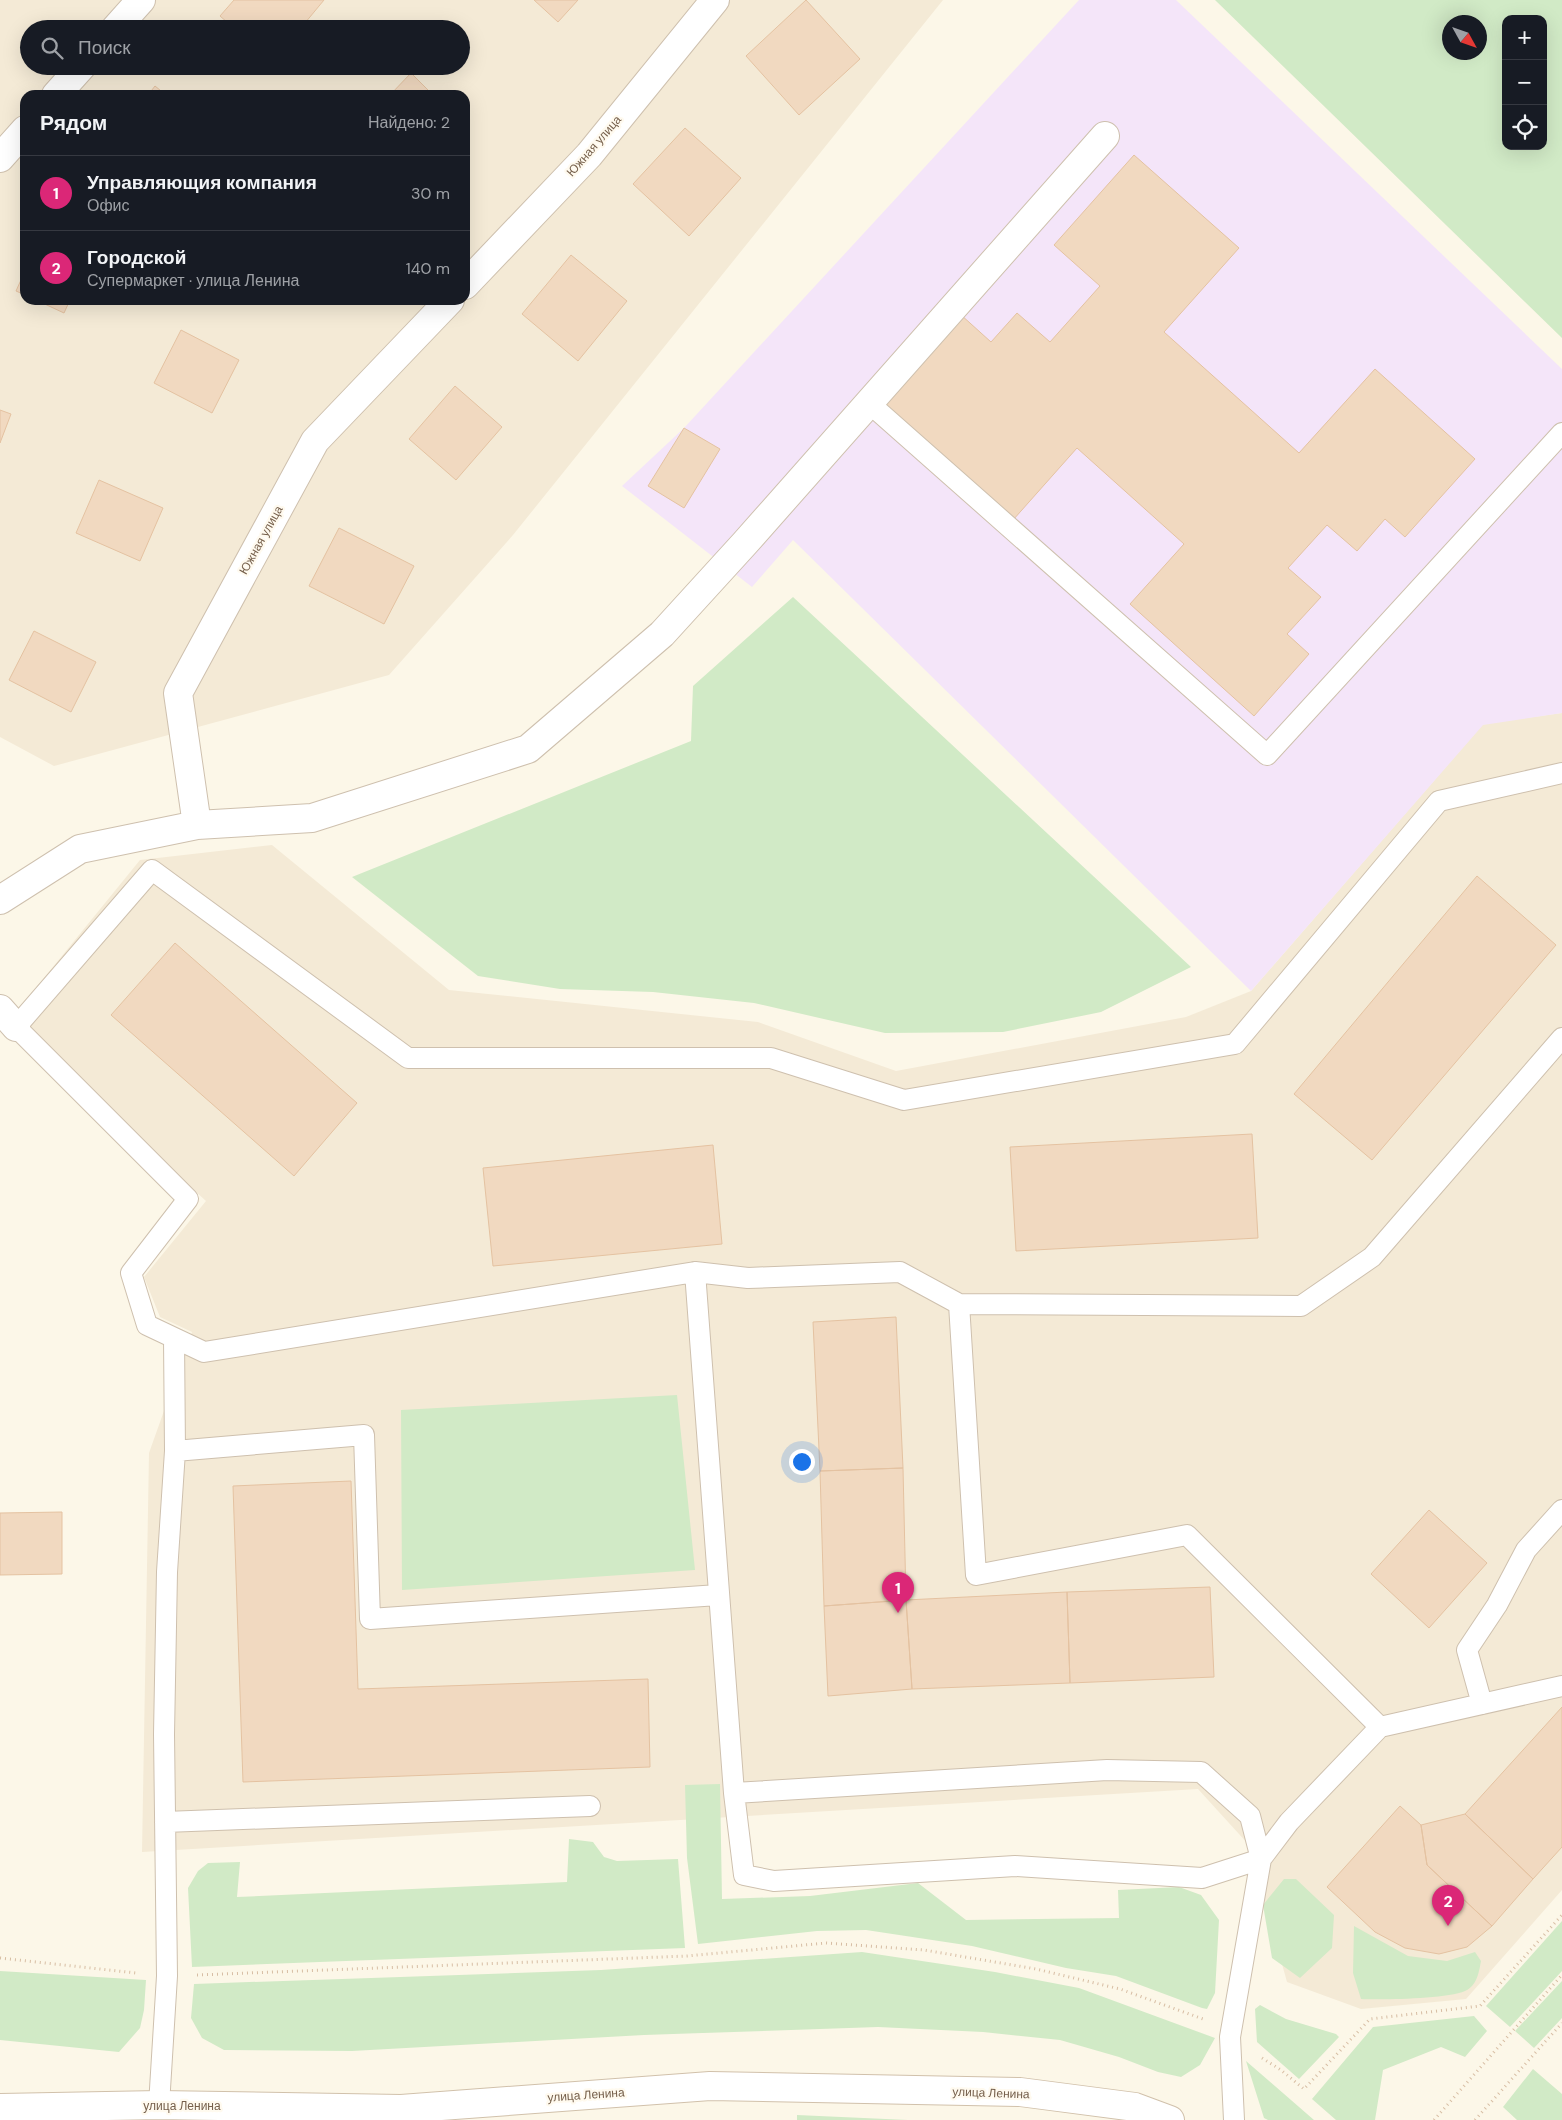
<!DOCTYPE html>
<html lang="ru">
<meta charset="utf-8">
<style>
:root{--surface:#171b24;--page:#20242c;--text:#f1f3f6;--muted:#9ea1a6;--line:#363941;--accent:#db2777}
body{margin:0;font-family:"DM Sans",sans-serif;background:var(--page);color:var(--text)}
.controls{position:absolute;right:15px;top:15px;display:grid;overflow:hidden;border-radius:10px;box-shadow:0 5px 20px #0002}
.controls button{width:45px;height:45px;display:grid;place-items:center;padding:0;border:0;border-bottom:1px solid var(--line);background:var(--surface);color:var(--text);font:25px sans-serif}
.compass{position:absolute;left:1442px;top:15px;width:45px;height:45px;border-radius:50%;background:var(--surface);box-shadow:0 5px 20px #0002;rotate:130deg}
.you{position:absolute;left:801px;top:1461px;width:18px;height:18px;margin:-12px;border:4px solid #fff;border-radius:50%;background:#1a73e8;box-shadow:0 0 0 8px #1a73e833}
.badge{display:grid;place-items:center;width:32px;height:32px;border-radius:50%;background:var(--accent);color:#fff;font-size:16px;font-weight:700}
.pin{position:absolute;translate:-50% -41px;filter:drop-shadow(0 1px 2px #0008)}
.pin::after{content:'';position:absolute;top:26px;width:18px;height:15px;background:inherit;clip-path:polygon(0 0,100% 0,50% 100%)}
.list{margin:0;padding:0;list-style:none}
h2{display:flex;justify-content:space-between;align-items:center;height:65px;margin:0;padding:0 20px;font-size:21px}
h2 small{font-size:16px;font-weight:400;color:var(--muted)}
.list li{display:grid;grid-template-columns:32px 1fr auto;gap:15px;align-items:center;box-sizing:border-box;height:75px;padding:0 20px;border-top:1px solid var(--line)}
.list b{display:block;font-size:19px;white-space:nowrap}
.list p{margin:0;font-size:16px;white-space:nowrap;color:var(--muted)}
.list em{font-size:16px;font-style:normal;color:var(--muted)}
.icon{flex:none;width:28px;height:28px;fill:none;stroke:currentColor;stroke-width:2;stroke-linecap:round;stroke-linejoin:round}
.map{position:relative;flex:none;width:1562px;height:2120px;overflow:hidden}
.search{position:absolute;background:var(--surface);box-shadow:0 5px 20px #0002;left:20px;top:20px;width:450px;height:55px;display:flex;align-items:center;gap:12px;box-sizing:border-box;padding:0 18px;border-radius:28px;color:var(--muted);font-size:19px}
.panel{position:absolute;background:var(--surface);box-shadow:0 5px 20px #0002;left:20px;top:90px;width:450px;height:215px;border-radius:15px}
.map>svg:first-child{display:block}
</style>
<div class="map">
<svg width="1562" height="2120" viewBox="0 0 1562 2120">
<rect width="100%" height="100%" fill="#fcf7e8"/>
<path fill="#f4ead6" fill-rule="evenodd" d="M 0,0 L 943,0 L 513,535 L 389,675 L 54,766 L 0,737 ZM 29,29 L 461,29 L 461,66 L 29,66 ZM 25,95 L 465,95 L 465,300 L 25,300 Z
M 1562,713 L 1562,1890 L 1466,1999 L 1361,2009 L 1287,1982 L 1249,1845 L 1198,1789 L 142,1852 L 149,1453 L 192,1332 L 160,1317 L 144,1277 L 206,1201 L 9,1021 L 140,860 L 272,845 L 449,990 L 758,1022 L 896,1071 L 1186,1017 L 1251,991 L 1483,724 Z"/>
<path fill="#f4e5f9" d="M 1079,0 L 1176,0 L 1562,369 L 1562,713 L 1483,725 L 1251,991 L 793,540 L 752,587 L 622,486 L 684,428 Z"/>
<path fill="#d1eac6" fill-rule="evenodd" d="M 1215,0 L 1562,0 L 1562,338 ZM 1506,19 L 1543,19 L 1543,146 L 1506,146 ZM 1450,22 L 1480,22 L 1480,52 L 1450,52 Z
M 793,597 L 1191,967 L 1101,1012 L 1003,1032 L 885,1033 L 754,1003 L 653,992 L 560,989 L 478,976 L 352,877 L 691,741 L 693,686 Z
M 677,1395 L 695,1570 L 402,1590 L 401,1410 Z
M 720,1784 L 722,1899 L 810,1896 L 918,1883 L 966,1920 L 1119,1918 L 1118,1890 L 1179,1887 L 1201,1895 L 1219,1920 L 1215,1993 L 1207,2009 L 1202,2008 L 1116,1976 L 1066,1968 L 972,1946 L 866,1930 L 817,1931 L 698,1944 L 687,1858 L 685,1785 Z
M 569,1839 L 593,1842 L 604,1857 L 617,1861 L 678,1859 L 685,1948 L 192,1967 L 188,1888 L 198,1871 L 208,1863 L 240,1862 L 237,1897 L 567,1882 Z
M 1284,1879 L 1296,1879 L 1334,1915 L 1332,1948 L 1300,1978 L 1272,1958 L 1263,1905 Z
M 1562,1921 L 1562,1971 L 1510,2027 L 1486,2006 Z
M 1354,1926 L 1408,1956 L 1447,1961 L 1475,1952 L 1481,1961 C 1479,1972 1477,1986 1465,1991 C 1446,1999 1383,2000 1361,1999 L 1353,1973 Z
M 862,1952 L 995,1972 L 1079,1988 L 1215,2038 L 1200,2065 L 1181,2077 L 1158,2072 L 1119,2057 L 1060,2040 L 983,2032 L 878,2027 L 644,2035 L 352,2051 L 224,2050 L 202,2038 L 191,2018 L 194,1984 L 601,1970 Z
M 0,1971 L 146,1980 L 144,2010 L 140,2028 L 119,2052 L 0,2040 Z
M 1562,1981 L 1562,2018 L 1534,2048 L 1515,2031 Z
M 1260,2005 L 1286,2019 L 1336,2034 L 1339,2037 L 1299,2079 L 1257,2042 L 1255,2009 Z
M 1474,2016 L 1487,2031 L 1465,2057 L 1441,2047 L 1383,2070 L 1375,2120 L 1336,2120 L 1312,2099 L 1373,2027 Z
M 1246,2061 L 1314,2120 L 1268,2120 L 1264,2118 Z
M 1533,2069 L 1562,2094 L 1562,2120 L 1517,2120 L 1503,2107 Z
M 797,2115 L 908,2120 L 797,2120 Z"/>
<path fill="#f1d9c0" stroke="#e4c2a1" d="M 234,0 L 324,0 L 300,29 L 235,29 L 220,16 Z
M 534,0 L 578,0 L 558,22 Z
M 806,0 L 860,59 L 799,115 L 746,56 Z
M 411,73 L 433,95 L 390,95 Z
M 155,86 L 166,95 L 148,95 Z
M 685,128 L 741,178 L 689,236 L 633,184 Z
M 1134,155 L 1239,248 L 1164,332 L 1299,453 L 1375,369 L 1475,459 L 1405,537 L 1385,519 L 1357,551 L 1327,525 L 1288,568 L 1321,597 L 1287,634 L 1309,654 L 1254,716 L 1130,604 L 1184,544 L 1077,448 L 1013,520 L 881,402 L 960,314 L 991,342 L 1017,313 L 1050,342 L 1100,286 L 1054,245 Z
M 571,255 L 627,301 L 578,361 L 522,314 Z
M 25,271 L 25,295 L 16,291 Z
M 36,300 L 70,300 L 64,313 Z
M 181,330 L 239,360 L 212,413 L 154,383 Z
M 455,386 L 502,427 L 456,480 L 409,439 Z
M 0,410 L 11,414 L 0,443 Z
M 684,428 L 720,449 L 684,508 L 648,486 Z
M 99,480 L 163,508 L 140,561 L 76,533 Z
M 339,528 L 414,566 L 384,624 L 309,586 Z
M 34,631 L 96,662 L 71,712 L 9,680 Z
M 1477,876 L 1556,945 L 1372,1160 L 1294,1094 Z
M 175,943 L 357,1103 L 294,1176 L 111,1015 Z
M 1252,1134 L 1258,1238 L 1016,1251 L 1010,1147 Z
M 713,1145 L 722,1244 L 493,1266 L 483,1168 Z
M 896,1317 L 903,1468 L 820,1471 L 813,1322 Z
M 903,1468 L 906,1600 L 824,1606 L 820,1471 Z
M 351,1481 L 358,1689 L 648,1679 L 650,1767 L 243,1782 L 233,1486 Z
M 1429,1510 L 1487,1563 L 1429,1628 L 1371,1574 Z
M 62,1512 L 62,1574 L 0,1575 L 0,1513 Z
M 1210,1587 L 1214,1677 L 1070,1683 L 1067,1592 Z
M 1067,1592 L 1070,1683 L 912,1689 L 906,1600 Z
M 906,1600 L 912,1689 L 828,1696 L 824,1606 Z
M 1562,1707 L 1562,1847 L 1533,1879 L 1465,1814 Z
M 1400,1806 L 1421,1825 L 1427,1865 L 1492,1926 L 1467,1947 L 1439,1954 L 1405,1948 L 1375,1932 L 1327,1887 Z
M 1465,1814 L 1533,1879 L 1492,1926 L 1427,1865 L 1421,1825 Z"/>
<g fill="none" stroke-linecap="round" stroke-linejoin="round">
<g stroke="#cec0ae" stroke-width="22">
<path id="lane" d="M 869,403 L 1267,755 L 1562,433
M 695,1272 L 734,1793 L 1107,1770 L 1201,1772 L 1250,1816 L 1261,1859 L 1202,1878 L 1015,1866 L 774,1881 L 744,1875 L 734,1793
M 959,1304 L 900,1272 L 748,1278 L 695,1272 L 204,1352 L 147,1325 L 131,1273 L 188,1199 L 16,1027 L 152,870 L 408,1058 L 771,1058 L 904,1100 L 1235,1044 L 1439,801 L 1562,773
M 175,1451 L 364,1435 L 370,1619 L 718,1595
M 1482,1704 L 1467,1650 L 1497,1605 L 1526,1550 L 1562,1510
M 1380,1727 L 1187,1535 L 976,1575 L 959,1304 L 1301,1306 L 1372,1257 L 1562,1038
M 165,1822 L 590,1806
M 159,2105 L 167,1976 L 164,1734 L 167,1572 L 175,1451 L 174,1339
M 1234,2120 L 1230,2037 L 1261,1859 L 1289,1822 L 1380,1727 L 1562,1686"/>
</g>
<g stroke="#cec0ae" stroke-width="30">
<path id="street" d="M 115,29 L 141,0
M 56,95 L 82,66
M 0,158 L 25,130
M 465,285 L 589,155 L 715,0
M 197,825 L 178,693 L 315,441 L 450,300
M 0,900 L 80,849 L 197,825 L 312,818 L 528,749 L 662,634 L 745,543 L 1105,136
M 0,1009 L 16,1027"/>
</g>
<g stroke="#d1c1ab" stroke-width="30">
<path id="secondary" d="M 0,2108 L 159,2105 L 401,2109 L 710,2086 L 1020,2092 L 1135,2107 L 1170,2120"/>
</g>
<path stroke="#d7bda3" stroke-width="3" stroke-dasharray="1 4" stroke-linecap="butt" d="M 0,1958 L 136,1973
M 197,1975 L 687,1956 L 826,1943 L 924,1950 L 1036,1969 L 1120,1989 L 1203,2019
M 1262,2058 L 1281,2070 L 1304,2089 L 1370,2019 L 1480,2006 L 1562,1915
M 1434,2120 L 1562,1975
M 1475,2120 L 1562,2023"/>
<use href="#lane" stroke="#fff" stroke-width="20"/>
<use href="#street" stroke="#fff" stroke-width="28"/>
<use href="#secondary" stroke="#fff" stroke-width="28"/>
</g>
<g text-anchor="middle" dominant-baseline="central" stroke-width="4.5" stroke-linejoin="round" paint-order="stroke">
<g font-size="12" fill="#76604c" stroke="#fffaef">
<text transform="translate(594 146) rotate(-49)">Южная улица</text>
<text transform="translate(261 540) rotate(-61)">Южная улица</text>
<text transform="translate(991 2093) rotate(2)">улица Ленина</text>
<text transform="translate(586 2095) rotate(-4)">улица Ленина</text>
<text x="182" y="2106">улица Ленина</text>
</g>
</g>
</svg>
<div class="controls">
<button>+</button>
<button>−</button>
<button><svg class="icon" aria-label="locate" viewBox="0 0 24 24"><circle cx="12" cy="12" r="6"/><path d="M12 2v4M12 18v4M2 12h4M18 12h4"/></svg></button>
</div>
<svg class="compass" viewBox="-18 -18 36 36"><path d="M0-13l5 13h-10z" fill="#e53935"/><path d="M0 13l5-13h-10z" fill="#9ea1a6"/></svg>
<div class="you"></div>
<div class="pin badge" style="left:898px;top:1613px">1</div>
<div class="pin badge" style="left:1448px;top:1926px">2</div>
<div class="search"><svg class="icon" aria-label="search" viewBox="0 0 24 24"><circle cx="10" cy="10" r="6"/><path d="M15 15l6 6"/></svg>Поиск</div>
<section class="panel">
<h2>Рядом<small>Найдено: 2</small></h2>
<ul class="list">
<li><span class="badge">1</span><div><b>Управляющия компания</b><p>Офис</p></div><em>30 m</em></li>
<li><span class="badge">2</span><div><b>Городской</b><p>Супермаркет · улица Ленина</p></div><em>140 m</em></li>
</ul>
</section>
</div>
